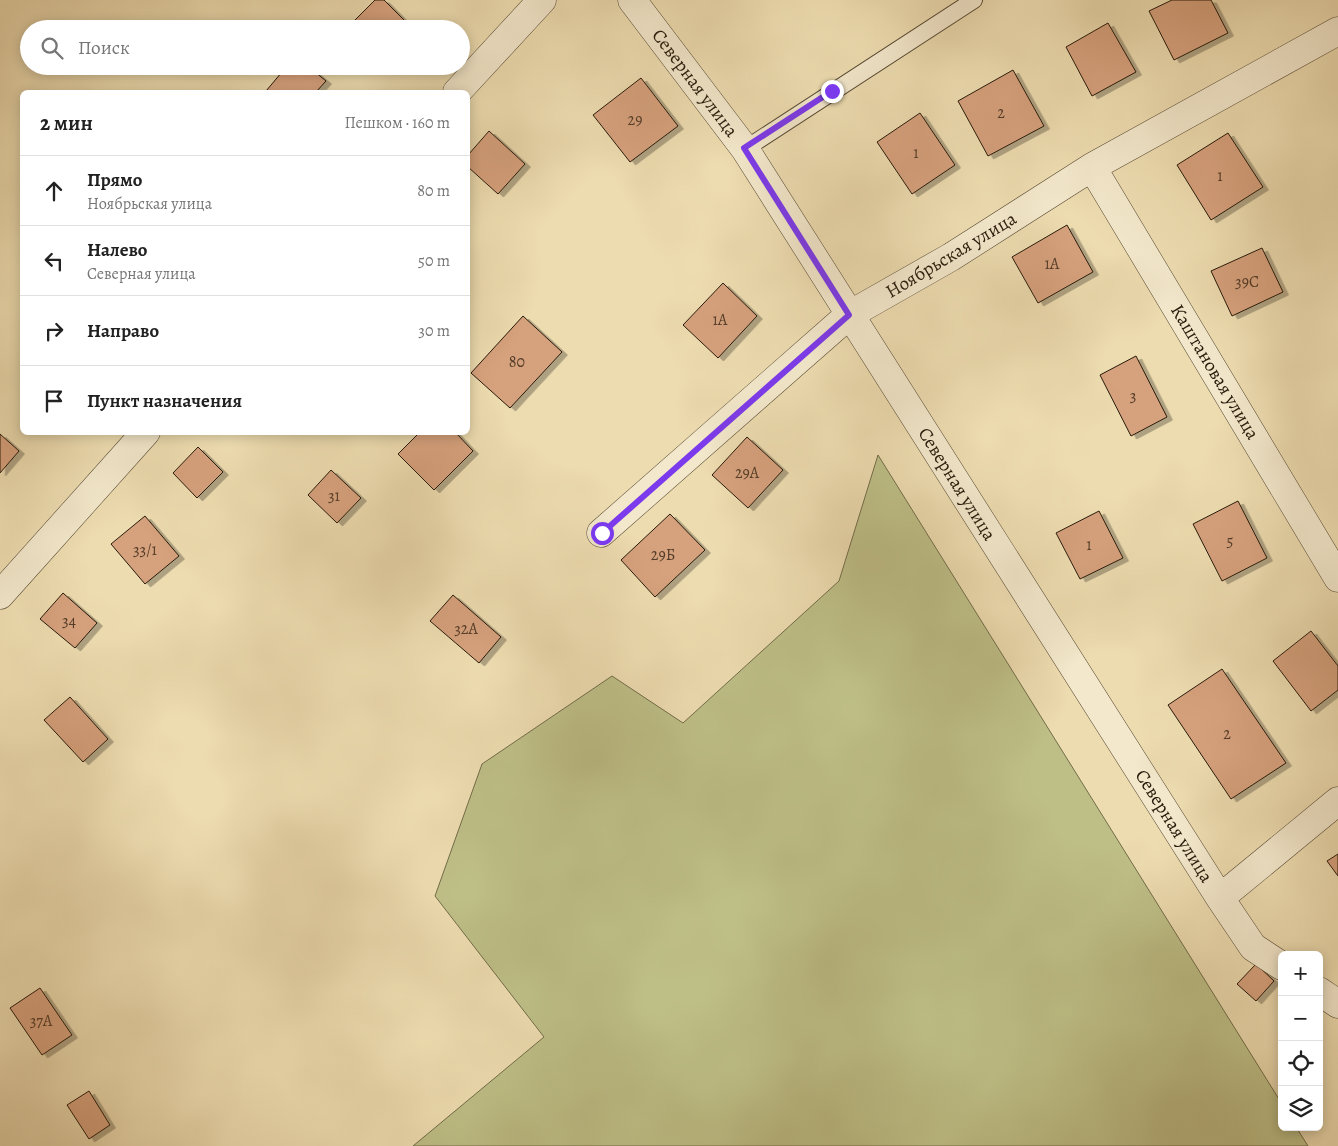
<!DOCTYPE html>
<html lang="ru">
<meta charset="utf-8">
<style>
:root{--surface:#fff;--page:#f2f2f2;--text:#222;--muted:#767676;--line:#e0e0e0}
body{margin:0;font-family:Alegreya,serif;background:var(--page);color:var(--text)}
.controls{position:absolute;right:15px;bottom:15px;display:grid;overflow:hidden;border-radius:8px;box-shadow:0 2px 12px #0003}
.controls button{width:45px;height:45px;display:grid;place-items:center;padding:0;border:0;border-bottom:1px solid var(--line);background:var(--surface);color:var(--text);font:25px sans-serif}
.stop{position:absolute;width:15px;height:15px;margin:-11px;border:4px solid #7c3aed;border-radius:50%;background:#fff}
.stop.end{background:#7c3aed;border-color:#fff;box-shadow:0 1px 5px #0008}
.list{margin:0;padding:0;list-style:none}
h2{display:flex;justify-content:space-between;align-items:center;height:65px;margin:0;padding:0 20px;font-size:21px}
h2 small{font-size:16px;font-weight:400;color:var(--muted)}
.list li{display:grid;grid-template-columns:32px 1fr auto;gap:15px;align-items:center;box-sizing:border-box;height:70px;padding:0 20px;border-top:1px solid var(--line)}
.list b{display:block;font-size:19px;white-space:nowrap}
.list p{margin:0;font-size:16px;white-space:nowrap;color:var(--muted)}
.list em{font-size:16px;font-style:normal;color:var(--muted)}
.icon{flex:none;width:28px;height:28px;fill:none;stroke:currentColor;stroke-width:2;stroke-linecap:round;stroke-linejoin:round}
.map{position:relative;flex:none;width:1338px;height:1146px;overflow:hidden}
.search{position:absolute;background:var(--surface);box-shadow:0 2px 12px #0003;left:20px;top:20px;width:450px;height:55px;display:flex;align-items:center;gap:12px;box-sizing:border-box;padding:0 18px;border-radius:28px;color:var(--muted);font-size:19px}
.panel{position:absolute;background:var(--surface);box-shadow:0 2px 12px #0003;left:20px;top:90px;width:450px;height:345px;border-radius:8px}
.map>svg:first-child{display:block}
</style>
<div class="map">
<svg width="1338" height="1146" viewBox="0 0 1338 1146">
<defs>
<filter id="shadow"><feDropShadow dx="5.5" dy="3" stdDeviation="0" flood-color="#0004"/></filter>
</defs>
<rect width="100%" height="100%" fill="#eddcb0"/>
<filter id="stains"><feTurbulence type="fractalNoise" baseFrequency=".004" numOctaves="4"/><feColorMatrix values="0 0 0 0 .2 0 0 0 0 .09 0 0 0 0 .02 0 0 0 .5 -.17"/></filter>
<radialGradient id="worn" r=".72"><stop offset=".6" stop-color="#630" stop-opacity="0"/><stop offset="1" stop-color="#630" stop-opacity=".3"/></radialGradient>
<path fill="#bebf87" stroke="#726c49" d="M 878,455 L 1282,1104 L 1282,1127 L 1296,1127 L 1308,1146 L 413,1146 L 544,1037 L 435,896 L 482,764 L 612,676 L 683,723 L 839,581 Z"/>
<path fill="#d6a17d" stroke="#271a0b" filter="url(#shadow)" d="M 375,0 L 384,0 L 406,22 L 399,29 L 358,29 L 352,23 Z
M 1172,0 L 1211,0 L 1228,33 L 1174,60 L 1149,11 Z
M 1108,23 L 1136,72 L 1092,96 L 1066,47 Z
M 287,66 L 308,66 L 326,81 L 316,92 L 267,92 L 266,91 Z
M 1013,70 L 1044,126 L 988,156 L 958,101 Z
M 641,78 L 678,126 L 630,162 L 593,115 Z
M 920,113 L 955,165 L 912,194 L 877,142 Z
M 489,131 L 525,164 L 498,194 L 468,167 L 468,155 Z
M 1228,133 L 1263,187 L 1211,220 L 1177,165 Z
M 1067,225 L 1093,272 L 1038,303 L 1012,257 Z
M 1262,248 L 1283,292 L 1232,316 L 1211,271 Z
M 723,283 L 757,316 L 718,358 L 683,325 Z
M 523,316 L 562,352 L 510,408 L 471,373 Z
M 1136,356 L 1167,417 L 1131,436 L 1100,375 Z
M 420,432 L 455,432 L 473,451 L 434,490 L 398,454 Z
M 0,434 L 19,451 L 0,473 Z
M 747,437 L 783,470 L 748,508 L 712,475 Z
M 198,447 L 223,472 L 197,498 L 173,473 Z
M 331,470 L 361,498 L 337,523 L 308,495 Z
M 1238,501 L 1267,558 L 1222,581 L 1193,524 Z
M 1099,511 L 1123,558 L 1080,579 L 1056,533 Z
M 670,514 L 705,550 L 655,597 L 621,560 Z
M 145,516 L 179,556 L 145,584 L 111,544 Z
M 63,593 L 97,623 L 75,648 L 40,619 Z
M 453,595 L 501,637 L 479,663 L 430,621 Z
M 1311,631 L 1338,666 L 1338,690 L 1311,711 L 1273,661 Z
M 1222,669 L 1286,763 L 1231,799 L 1168,705 Z
M 70,697 L 108,739 L 83,762 L 44,720 Z
M 1338,854 L 1338,876 L 1327,861 Z
M 1256,964 L 1274,981 L 1256,1001 L 1237,984 Z
M 40,988 L 72,1035 L 42,1055 L 10,1008 Z
M 89,1091 L 110,1125 L 89,1139 L 67,1105 Z"/>
<g fill="none" stroke-linecap="round" stroke-linejoin="round">
<g stroke="#584a34" stroke-width="18">
<path id="lane" d="M 745,149 L 974,0"/>
</g>
<g stroke="#584a34" stroke-width="29">
<path id="street" d="M 632,0 L 745,149 L 1220,898 L 1253,947 L 1282,966
M 457,92 L 542,0
M 1092,167 L 1338,578
M 601,533 L 849,315 L 951,257 L 1092,167 L 1338,31
M 0,595 L 146,432
M 1220,898 L 1338,801
M 1319,991 L 1338,1004"/>
</g>
<use href="#lane" stroke="#f3e8cc" stroke-width="16"/>
<use href="#street" stroke="#f3e8cc" stroke-width="28"/>
</g>
<g fill="none" stroke-linecap="round" stroke-linejoin="round">
<path stroke="#7c3aed" stroke-width="6" d="M 602,533 L 849,315 L 744,148 L 832,91"/>
</g>
<g text-anchor="middle" dominant-baseline="central" stroke-width="4" stroke-linejoin="round" paint-order="stroke">
<g font-size="16" fill="#533c28">
<text x="1001" y="113">2</text>
<text x="635" y="120">29</text>
<text x="916" y="153">1</text>
<text x="1220" y="176">1</text>
<text x="1052" y="264">1А</text>
<text x="1247" y="282">39С</text>
<text x="720" y="320">1А</text>
<text x="517" y="362">80</text>
<text x="1133" y="396">3</text>
<text x="747" y="473">29А</text>
<text x="334" y="496">31</text>
<text x="1230" y="541">5</text>
<text x="1089" y="545">1</text>
<text x="145" y="550">33/1</text>
<text x="663" y="555">29Б</text>
<text x="69" y="621">34</text>
<text x="466" y="629">32А</text>
<text x="1227" y="734">2</text>
<text x="41" y="1021">37А</text>
</g>
<g font-size="19" fill="#271a0b" stroke="#f3e8cc">
<text transform="translate(695 83) rotate(53)">Северная улица</text>
<text transform="translate(951 255) rotate(-31)">Ноябрьская улица</text>
<text transform="translate(1215 372) rotate(59)">Каштановая улица</text>
<text transform="translate(957 484) rotate(58)">Северная улица</text>
<text transform="translate(1174 826) rotate(58)">Северная улица</text>
</g>
</g>
<rect width="100%" height="100%" filter="url(#stains)"/>
<rect width="100%" height="100%" fill="url(#worn)"/>
</svg>
<div class="controls">
<button>+</button>
<button>−</button>
<button><svg class="icon" aria-label="locate" viewBox="0 0 24 24"><circle cx="12" cy="12" r="6"/><path d="M12 2v4M12 18v4M2 12h4M18 12h4"/></svg></button>
<button><svg class="icon" aria-label="layers" viewBox="0 0 24 24"><path d="M12 4l9 5-9 5-9-5zM3 14l9 5 9-5"/></svg></button>
</div>
<div class="stop" style="left:602px;top:533px"></div>
<div class="stop end" style="left:832px;top:91px"></div>
<div class="search"><svg class="icon" aria-label="search" viewBox="0 0 24 24"><circle cx="10" cy="10" r="6"/><path d="M15 15l6 6"/></svg>Поиск</div>
<section class="panel">
<h2>2 мин<small>Пешком · 160 m</small></h2>
<ul class="list">
<li><svg class="icon" aria-label="ahead" viewBox="0 0 24 24"><path d="M12 20V5M6 11l6-6 6 6"/></svg><div><b>Прямо</b><p>Ноябрьская улица</p></div><em>80 m</em></li>
<li><svg class="icon" aria-label="left" viewBox="0 0 24 24"><path d="M17 20v-9H6M10 6l-5 5 5 5"/></svg><div><b>Налево</b><p>Северная улица</p></div><em>50 m</em></li>
<li><svg class="icon" aria-label="right" viewBox="0 0 24 24"><path d="M7 20v-9h11M14 6l5 5-5 5"/></svg><div><b>Направо</b></div><em>30 m</em></li>
<li><svg class="icon" aria-label="arrive" viewBox="0 0 24 24"><path d="M6 21V4h12l-3 4 3 4H6"/></svg><div><b>Пункт назначения</b></div></li>
</ul>
</section>
</div>
